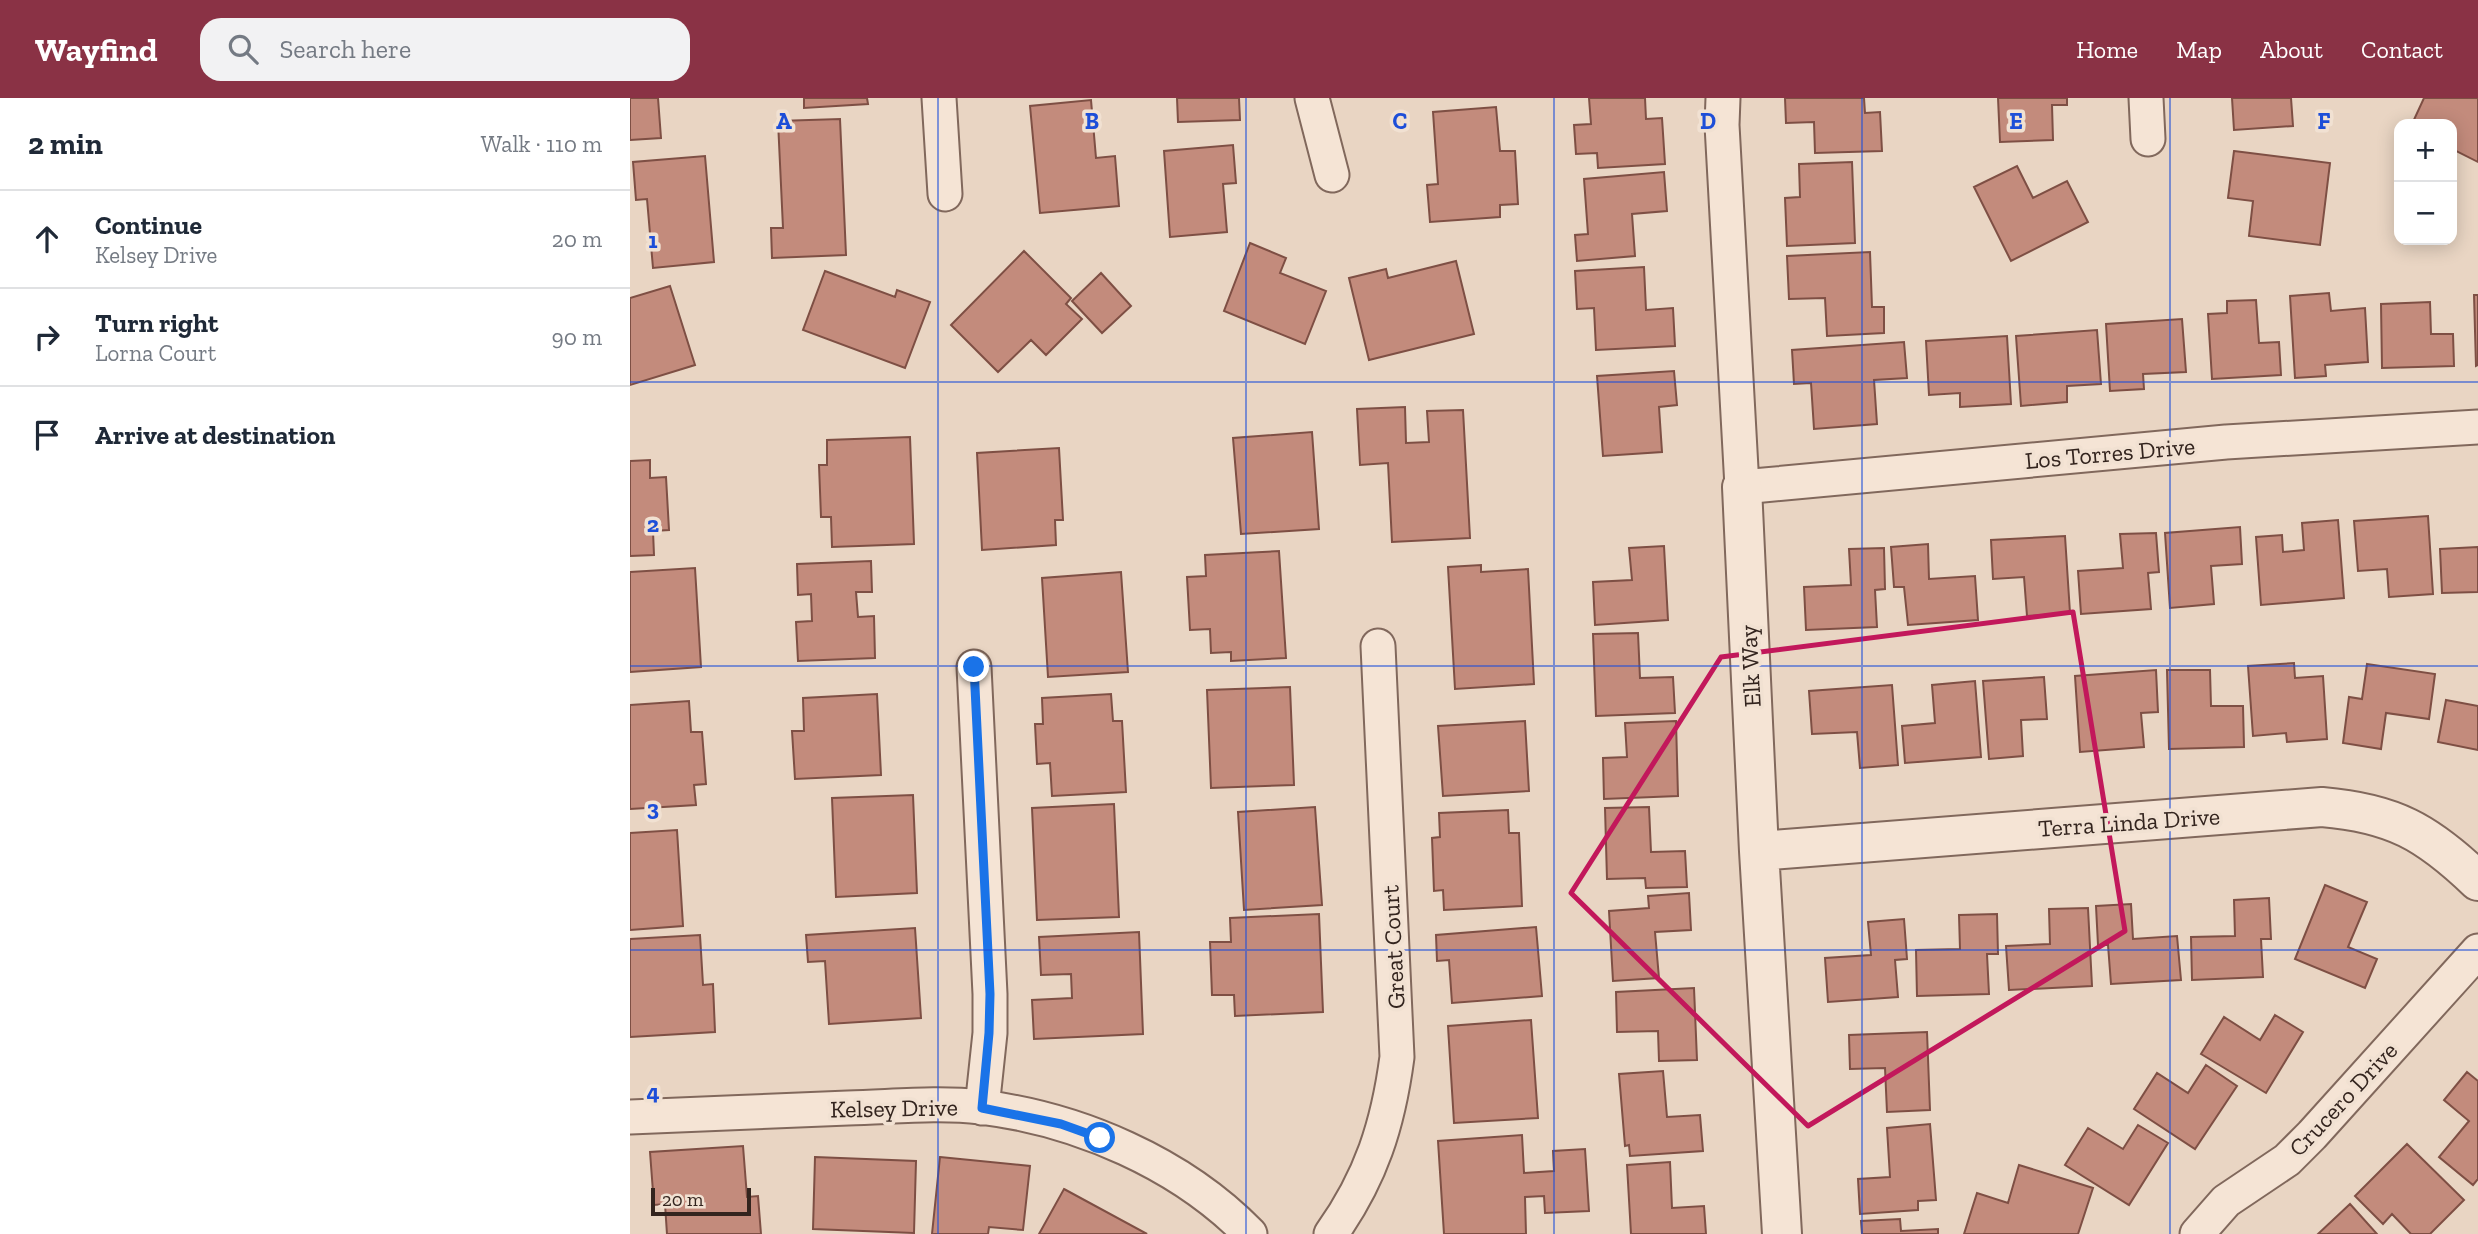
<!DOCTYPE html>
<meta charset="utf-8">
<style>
:root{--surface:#fff;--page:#f2f2f3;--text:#1f2937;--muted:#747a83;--line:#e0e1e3;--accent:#8a3245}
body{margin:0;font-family:"Zilla Slab",serif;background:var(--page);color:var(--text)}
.controls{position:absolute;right:21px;top:21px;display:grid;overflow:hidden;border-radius:14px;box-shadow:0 4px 18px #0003}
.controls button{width:63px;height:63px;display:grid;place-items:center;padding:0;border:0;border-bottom:2px solid var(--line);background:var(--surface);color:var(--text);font:35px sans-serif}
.scale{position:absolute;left:21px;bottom:18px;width:100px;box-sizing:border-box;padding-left:7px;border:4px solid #33241e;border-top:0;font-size:19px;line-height:24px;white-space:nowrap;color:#33241e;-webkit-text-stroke:5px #f1e1d2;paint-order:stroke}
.stop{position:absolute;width:21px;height:21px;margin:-16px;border:5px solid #1a73e8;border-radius:50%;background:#fff}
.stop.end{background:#1a73e8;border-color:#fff;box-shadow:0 2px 7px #0008}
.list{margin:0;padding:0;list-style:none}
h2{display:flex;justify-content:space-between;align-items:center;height:91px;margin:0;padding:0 28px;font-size:30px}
h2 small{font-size:23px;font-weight:400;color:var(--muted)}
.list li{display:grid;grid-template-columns:46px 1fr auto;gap:21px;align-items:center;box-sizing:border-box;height:98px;padding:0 28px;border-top:2px solid var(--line)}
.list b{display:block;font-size:26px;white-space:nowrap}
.list p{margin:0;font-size:23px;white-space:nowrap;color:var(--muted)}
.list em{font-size:23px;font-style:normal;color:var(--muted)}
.icon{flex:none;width:38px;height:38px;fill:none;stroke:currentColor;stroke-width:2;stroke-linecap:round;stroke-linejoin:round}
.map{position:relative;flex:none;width:1848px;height:1136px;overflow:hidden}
header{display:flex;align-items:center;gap:42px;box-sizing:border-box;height:98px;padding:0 35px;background:var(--accent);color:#fff}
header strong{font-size:33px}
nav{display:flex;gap:38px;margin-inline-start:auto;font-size:24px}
.search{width:490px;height:63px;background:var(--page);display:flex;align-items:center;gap:18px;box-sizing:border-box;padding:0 24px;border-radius:21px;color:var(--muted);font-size:26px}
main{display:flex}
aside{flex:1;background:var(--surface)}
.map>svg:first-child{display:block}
</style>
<header>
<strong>Wayfind</strong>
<div class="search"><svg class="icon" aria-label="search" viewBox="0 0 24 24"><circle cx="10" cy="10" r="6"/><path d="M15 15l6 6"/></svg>Search here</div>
<nav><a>Home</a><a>Map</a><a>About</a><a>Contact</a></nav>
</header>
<main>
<aside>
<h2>2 min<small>Walk · 110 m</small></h2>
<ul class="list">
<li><svg class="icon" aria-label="ahead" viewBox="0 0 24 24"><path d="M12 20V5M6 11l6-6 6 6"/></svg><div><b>Continue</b><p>Kelsey Drive</p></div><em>20 m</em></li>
<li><svg class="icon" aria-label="right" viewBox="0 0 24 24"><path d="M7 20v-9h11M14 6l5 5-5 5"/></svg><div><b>Turn right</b><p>Lorna Court</p></div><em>90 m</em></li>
<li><svg class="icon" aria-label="arrive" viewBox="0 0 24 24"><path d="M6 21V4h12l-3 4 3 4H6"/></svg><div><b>Arrive at destination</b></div></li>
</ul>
</aside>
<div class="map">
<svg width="1848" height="1136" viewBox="0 0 1848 1136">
<rect width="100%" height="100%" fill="#e9d5c3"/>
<path fill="#c38b7c" stroke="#7e4f44" stroke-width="2" d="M 0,0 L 28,0 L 31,40 L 0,42 Z
M 174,0 L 237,0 L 238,6 L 174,10 Z
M 547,0 L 609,0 L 610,22 L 548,24 Z
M 959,0 L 1015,0 L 1016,21 L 1032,20 L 1035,66 L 968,70 L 967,55 L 946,56 L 944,27 L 961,26 Z
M 1155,0 L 1234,0 L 1235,15 L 1250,14 L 1252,53 L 1185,55 L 1184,24 L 1156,25 Z
M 1368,0 L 1437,0 L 1437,7 L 1422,7 L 1423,42 L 1370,44 Z
M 1602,0 L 1661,0 L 1663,28 L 1604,32 Z
M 1794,0 L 1848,0 L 1848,64 L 1822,51 L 1822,26 L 1782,26 Z
M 461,2 L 466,60 L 485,58 L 489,108 L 410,115 L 400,8 Z
M 866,9 L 870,53 L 885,53 L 888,106 L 870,107 L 870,119 L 800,124 L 797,87 L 808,86 L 803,14 Z
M 210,21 L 216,157 L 142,160 L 141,130 L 153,130 L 148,23 Z
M 603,47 L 606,85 L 593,86 L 597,134 L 540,139 L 534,53 Z
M 1604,53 L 1700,65 L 1690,147 L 1619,138 L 1623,103 L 1598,100 Z
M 75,58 L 84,164 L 23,170 L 17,101 L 6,102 L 3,64 Z
M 1222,64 L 1225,145 L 1157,148 L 1155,100 L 1170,99 L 1169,66 Z
M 1387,68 L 1403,100 L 1437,83 L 1458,124 L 1381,163 L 1344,89 Z
M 1034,74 L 1037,113 L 1002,116 L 1005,158 L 947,163 L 945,137 L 958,136 L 954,81 Z
M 620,145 L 656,160 L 650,175 L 696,193 L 675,246 L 594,213 Z
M 394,153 L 441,200 L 436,206 L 452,221 L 416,257 L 401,242 L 368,274 L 321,227 Z
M 1240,154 L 1242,209 L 1254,209 L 1254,235 L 1197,238 L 1195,200 L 1159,201 L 1157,158 Z
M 826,163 L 844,236 L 739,262 L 719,180 L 756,171 L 758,180 Z
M 1014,169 L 1016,212 L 1043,210 L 1045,248 L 966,252 L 964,210 L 947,211 L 945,173 Z
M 195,173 L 265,199 L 267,192 L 300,204 L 275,270 L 173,232 Z
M 471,175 L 501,208 L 472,235 L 442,203 Z
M 40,188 L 65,267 L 0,287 L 0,200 Z
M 1699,195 L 1701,213 L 1735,210 L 1738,264 L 1695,267 L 1696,278 L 1665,280 L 1660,198 Z
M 1844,197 L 1848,197 L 1848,267 L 1846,268 Z
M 1626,202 L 1629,245 L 1649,244 L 1651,277 L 1582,281 L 1578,216 L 1597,215 L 1597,203 Z
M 1800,204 L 1801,236 L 1823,236 L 1824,268 L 1752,270 L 1751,206 Z
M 1552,221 L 1556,274 L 1513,276 L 1514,291 L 1480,293 L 1476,226 Z
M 1467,232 L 1471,286 L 1437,288 L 1437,304 L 1391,308 L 1386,238 Z
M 1377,238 L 1381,306 L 1330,309 L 1330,295 L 1299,297 L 1296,243 Z
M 1274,244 L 1277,280 L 1244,282 L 1247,326 L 1184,331 L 1181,285 L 1164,286 L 1162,252 Z
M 1044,273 L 1047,307 L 1029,309 L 1032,354 L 973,358 L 967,278 Z
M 775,309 L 776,345 L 799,344 L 797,313 L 833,312 L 840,440 L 762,444 L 758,365 L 730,367 L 727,311 Z
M 682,334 L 689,431 L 611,436 L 603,340 Z
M 280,339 L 284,446 L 202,449 L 201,419 L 191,419 L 189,367 L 197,367 L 197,342 Z
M 429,350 L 433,422 L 425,422 L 426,447 L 352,452 L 347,355 Z
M 20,362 L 20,380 L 36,379 L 39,432 L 23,433 L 24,457 L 0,458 L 0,363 Z
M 1798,418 L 1803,496 L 1759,499 L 1757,471 L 1728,473 L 1724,423 Z
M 1708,422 L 1714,500 L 1631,507 L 1626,439 L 1652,437 L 1653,454 L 1674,452 L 1672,425 Z
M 1610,429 L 1612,466 L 1581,468 L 1584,506 L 1540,510 L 1535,435 Z
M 1526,435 L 1529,474 L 1518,475 L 1521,511 L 1451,516 L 1448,473 L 1493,470 L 1490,436 Z
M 1435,438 L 1440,515 L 1397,518 L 1394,479 L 1363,481 L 1361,442 Z
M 1298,446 L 1299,481 L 1345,478 L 1348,522 L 1278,527 L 1274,489 L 1264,489 L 1261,449 Z
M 1034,448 L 1038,522 L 965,527 L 963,484 L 1002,482 L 999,450 Z
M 1848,449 L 1848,494 L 1812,495 L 1810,451 Z
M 1254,450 L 1255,491 L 1245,492 L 1247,529 L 1176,532 L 1174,489 L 1221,487 L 1219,451 Z
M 649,453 L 656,560 L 601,563 L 601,554 L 581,555 L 580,531 L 560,532 L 557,479 L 576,478 L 575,457 Z
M 241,463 L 242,494 L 226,494 L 228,519 L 244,518 L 245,560 L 168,563 L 166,524 L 182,523 L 181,496 L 168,497 L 167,466 Z
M 851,467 L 851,474 L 898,471 L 904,586 L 825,591 L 818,469 Z
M 65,470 L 71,569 L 0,574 L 0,474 Z
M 491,474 L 498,574 L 418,579 L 412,480 Z
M 1008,535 L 1010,580 L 1043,579 L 1045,615 L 966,618 L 963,536 Z
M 1664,565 L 1665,580 L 1693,578 L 1697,641 L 1657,644 L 1656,635 L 1623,638 L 1618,568 Z
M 1737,566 L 1805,576 L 1799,621 L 1756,615 L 1751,651 L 1713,645 L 1719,599 L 1732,601 Z
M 1526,572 L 1528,614 L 1511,615 L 1514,649 L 1450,654 L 1445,578 Z
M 1537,572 L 1580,572 L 1581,608 L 1613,608 L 1614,649 L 1539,651 Z
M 1414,579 L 1417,621 L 1391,622 L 1393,658 L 1359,661 L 1353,583 Z
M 1345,583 L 1351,659 L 1275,665 L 1272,628 L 1305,625 L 1302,587 Z
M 1262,587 L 1268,667 L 1230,670 L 1227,634 L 1182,636 L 1179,593 Z
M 660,589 L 664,687 L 581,690 L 577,592 Z
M 247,596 L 251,677 L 165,681 L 162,633 L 174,633 L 173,600 Z
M 481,596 L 483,623 L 492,623 L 496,694 L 422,698 L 420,665 L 407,666 L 405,626 L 413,626 L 412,600 Z
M 1816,602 L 1848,608 L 1848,652 L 1808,644 Z
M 59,603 L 61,634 L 72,634 L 76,686 L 64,687 L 66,707 L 0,711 L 0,607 Z
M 895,623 L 899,693 L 813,698 L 808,628 Z
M 1046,623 L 1048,698 L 974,701 L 973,660 L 997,659 L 995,625 Z
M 283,697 L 287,795 L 206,799 L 202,700 Z
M 484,706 L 489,819 L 407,822 L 402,710 Z
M 685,709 L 692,807 L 614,812 L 608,714 Z
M 1019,709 L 1021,754 L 1055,753 L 1057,789 L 1016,790 L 1015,780 L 977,781 L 975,710 Z
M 878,712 L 879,735 L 889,735 L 892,808 L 814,812 L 813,792 L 804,793 L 802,740 L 810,739 L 809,715 Z
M 47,732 L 53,828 L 0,832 L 0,735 Z
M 1695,787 L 1737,804 L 1718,849 L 1747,861 L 1735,890 L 1665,861 Z
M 1059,795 L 1061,832 L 1025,834 L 1029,880 L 983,883 L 979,813 L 1019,810 L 1018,798 Z
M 1639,800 L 1641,841 L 1631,841 L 1633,879 L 1562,882 L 1561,839 L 1605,838 L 1604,802 Z
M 1501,806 L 1503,841 L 1547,838 L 1551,882 L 1481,886 L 1478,847 L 1468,847 L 1466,808 Z
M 1458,810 L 1462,888 L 1379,892 L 1376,848 L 1420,846 L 1419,811 Z
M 689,816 L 693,914 L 605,918 L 604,897 L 582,897 L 580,844 L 601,844 L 600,820 Z
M 1367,816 L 1368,856 L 1357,856 L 1359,896 L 1287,898 L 1286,852 L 1330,851 L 1329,817 Z
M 1274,821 L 1277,861 L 1265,862 L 1268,899 L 1198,904 L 1195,860 L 1241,857 L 1238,824 Z
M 906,829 L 912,898 L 822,905 L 819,862 L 807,863 L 806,837 Z
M 285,830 L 291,920 L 199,926 L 195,863 L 178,864 L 176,837 Z
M 509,834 L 513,936 L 404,941 L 402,902 L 442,900 L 441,876 L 411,877 L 409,839 Z
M 70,837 L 73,887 L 83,886 L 85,934 L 0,939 L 0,841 Z
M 1064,890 L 1067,962 L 1029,963 L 1028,933 L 987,934 L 986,894 Z
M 1645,917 L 1673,934 L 1636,995 L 1571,956 L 1594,919 L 1630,942 Z
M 901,922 L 908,1020 L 824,1025 L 818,928 Z
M 1297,934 L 1300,1012 L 1257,1014 L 1255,970 L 1220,971 L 1219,937 Z
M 1576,967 L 1607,988 L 1565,1051 L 1504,1011 L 1527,975 L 1558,995 Z
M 1033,973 L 1037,1019 L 1070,1017 L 1073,1053 L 1000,1058 L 999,1047 L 995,1048 L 989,976 Z
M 1837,974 L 1848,983 L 1848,1081 L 1843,1087 L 1809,1059 L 1839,1023 L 1814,1002 Z
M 1300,1026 L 1306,1102 L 1288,1103 L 1288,1112 L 1230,1116 L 1228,1081 L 1260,1079 L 1257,1030 Z
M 1508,1027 L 1538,1045 L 1499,1107 L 1435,1067 L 1458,1030 L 1493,1051 Z
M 892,1037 L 894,1075 L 924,1073 L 923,1053 L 955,1051 L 959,1113 L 915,1115 L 914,1098 L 895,1099 L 896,1136 L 814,1136 L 808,1043 Z
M 1777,1046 L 1834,1102 L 1800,1136 L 1781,1136 L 1762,1116 L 1753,1126 L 1725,1098 Z
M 113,1048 L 117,1099 L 128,1098 L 131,1136 L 37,1136 L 35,1106 L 24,1107 L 20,1054 Z
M 185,1059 L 286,1063 L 284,1135 L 183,1131 Z
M 310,1059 L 400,1068 L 393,1132 L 359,1129 L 358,1136 L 302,1136 Z
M 1040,1064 L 1042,1110 L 1074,1108 L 1076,1136 L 1001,1136 L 997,1067 Z
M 1389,1067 L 1463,1090 L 1448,1136 L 1334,1136 L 1347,1095 L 1378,1105 Z
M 434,1091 L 517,1136 L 409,1136 Z
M 1720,1106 L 1747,1136 L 1688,1136 Z
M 1270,1121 L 1271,1133 L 1308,1131 L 1308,1136 L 1232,1136 L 1231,1123 Z"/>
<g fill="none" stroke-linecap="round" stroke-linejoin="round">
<g stroke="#81685c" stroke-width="37">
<path id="minor" d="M 309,0 L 315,96
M 682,0 L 702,77
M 1093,0 L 1092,27 L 1112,389 L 1596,344 L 1848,329
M 1516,0 L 1518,41
M 344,569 L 360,896 L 360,935 L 352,1010
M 0,1019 C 73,1016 145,1013 218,1010 C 262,1009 307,1004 351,1009 C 448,1021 551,1065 620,1136
M 701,1136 C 741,1080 758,1027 767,959 L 748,548
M 1567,1136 L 1596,1103 L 1657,1062 L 1682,1037 L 1848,853"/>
</g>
<g stroke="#81685c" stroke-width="42">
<path id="tertiary" d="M 1112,389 L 1129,753 L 1152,1136
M 1129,753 L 1692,709 C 1763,715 1797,734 1848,783"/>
</g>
<use href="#minor" stroke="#f5e4d5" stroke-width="33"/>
<use href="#tertiary" stroke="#f5e4d5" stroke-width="38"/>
</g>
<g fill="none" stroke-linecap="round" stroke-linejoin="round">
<path stroke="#1a73e8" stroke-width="9" d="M 344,569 L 360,896 L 359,935 L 352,1010 L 431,1026 L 470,1040"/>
</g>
<path fill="none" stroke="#c2185b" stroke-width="5" stroke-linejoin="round" d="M 1443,514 L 1495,833 L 1178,1028 L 941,795 L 1091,559 Z"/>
<path fill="none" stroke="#1d4ed8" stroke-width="2" stroke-opacity="0.55" d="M 308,0 L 308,1136M 616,0 L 616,1136M 924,0 L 924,1136M 1232,0 L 1232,1136M 1540,0 L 1540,1136M 0,284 L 1848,284M 0,568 L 1848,568M 0,852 L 1848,852"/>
<g text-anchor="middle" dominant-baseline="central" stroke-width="7" stroke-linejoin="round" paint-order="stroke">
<g font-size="24" fill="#33241e" stroke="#f1e1d2">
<text transform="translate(1480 355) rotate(-5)">Los Torres Drive</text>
<text transform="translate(1120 568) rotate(-93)">Elk Way</text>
<text transform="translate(1499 724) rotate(-4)">Terra Linda Drive</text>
<text transform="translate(763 849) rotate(-93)">Great Court</text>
<text transform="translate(1713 1001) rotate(-47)">Crucero Drive</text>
<text transform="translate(264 1010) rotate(-1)">Kelsey Drive</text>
</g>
</g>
<g font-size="23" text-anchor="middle" font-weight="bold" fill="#1d4ed8" stroke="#f1e1d2" stroke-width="7" stroke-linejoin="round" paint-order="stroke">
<text x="154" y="31">A</text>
<text x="462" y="31">B</text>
<text x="770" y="31">C</text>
<text x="1078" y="31">D</text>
<text x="1386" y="31">E</text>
<text x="1694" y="31">F</text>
<text x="23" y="150">1</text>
<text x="23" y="434">2</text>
<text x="23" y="718">3</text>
<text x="23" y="1002">4</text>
</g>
</svg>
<div class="controls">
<button>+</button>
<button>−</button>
</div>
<div class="scale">20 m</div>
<div class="stop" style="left:470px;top:1040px"></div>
<div class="stop end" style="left:344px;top:569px"></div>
</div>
</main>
